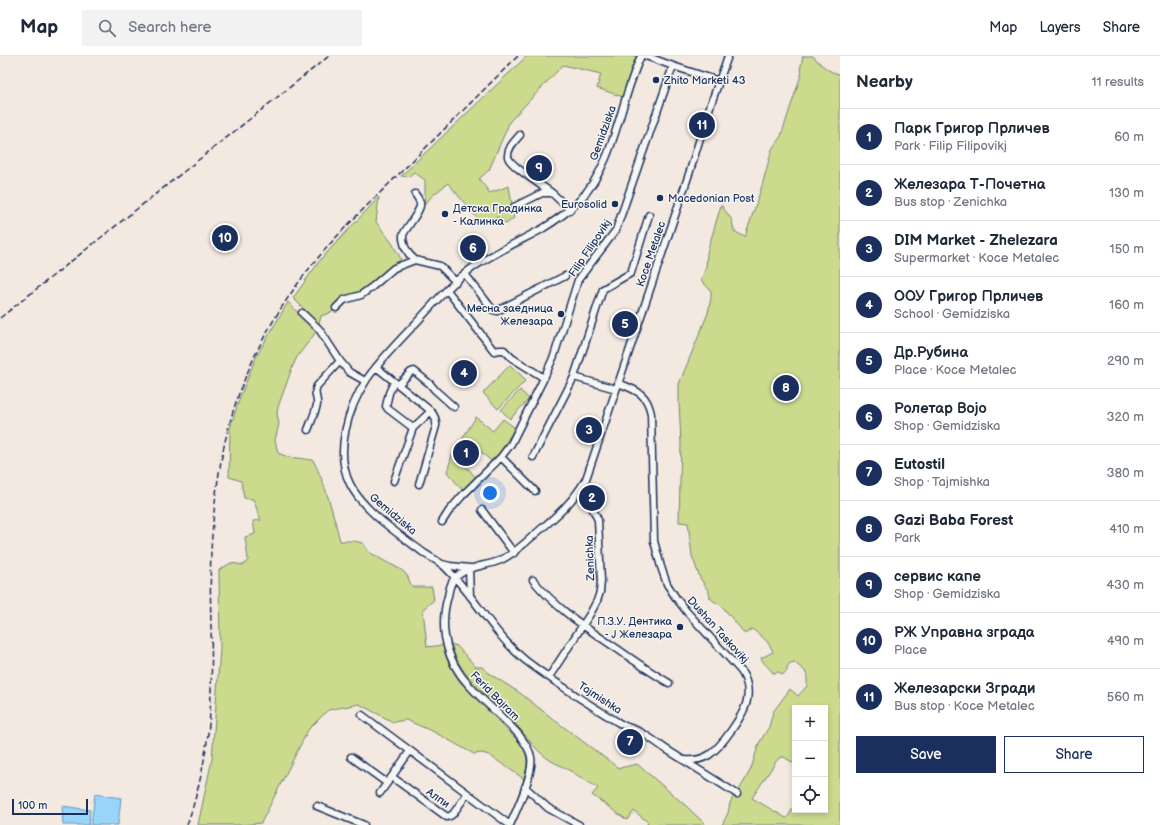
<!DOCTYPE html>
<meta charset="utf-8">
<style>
:root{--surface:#fff;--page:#f2f2f3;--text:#1f2937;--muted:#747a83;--line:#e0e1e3;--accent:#1b2f5e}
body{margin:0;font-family:"Balsamiq Sans",sans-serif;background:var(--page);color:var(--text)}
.controls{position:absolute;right:12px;bottom:12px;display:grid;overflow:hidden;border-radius:0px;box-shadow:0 2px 6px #0003}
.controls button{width:36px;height:36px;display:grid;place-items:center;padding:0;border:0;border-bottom:1px solid var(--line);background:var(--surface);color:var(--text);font:20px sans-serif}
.scale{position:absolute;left:12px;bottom:10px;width:76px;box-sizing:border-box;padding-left:4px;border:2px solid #1b2f5e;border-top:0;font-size:11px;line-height:14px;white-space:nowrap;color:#1b2f5e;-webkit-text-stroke:3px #f6f6f2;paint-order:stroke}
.you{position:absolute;left:490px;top:437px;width:14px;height:14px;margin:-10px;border:3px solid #fff;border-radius:50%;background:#1a73e8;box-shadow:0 0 0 6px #1a73e833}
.badge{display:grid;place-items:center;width:26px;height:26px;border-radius:50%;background:var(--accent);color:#fff;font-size:13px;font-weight:700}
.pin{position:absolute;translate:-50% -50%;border:2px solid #fff;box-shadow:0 1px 4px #0006}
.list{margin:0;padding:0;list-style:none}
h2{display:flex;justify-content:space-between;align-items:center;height:52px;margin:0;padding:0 16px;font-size:17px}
h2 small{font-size:13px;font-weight:400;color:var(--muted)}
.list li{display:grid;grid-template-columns:26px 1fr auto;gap:12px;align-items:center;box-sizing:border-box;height:56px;padding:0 16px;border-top:1px solid var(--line)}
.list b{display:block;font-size:15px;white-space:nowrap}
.list p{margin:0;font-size:13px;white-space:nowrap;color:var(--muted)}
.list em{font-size:13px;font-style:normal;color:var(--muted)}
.actions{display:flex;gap:8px;padding:12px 16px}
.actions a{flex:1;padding:9px 0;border:1px solid var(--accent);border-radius:0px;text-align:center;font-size:14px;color:var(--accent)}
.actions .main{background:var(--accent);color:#fff}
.icon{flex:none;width:22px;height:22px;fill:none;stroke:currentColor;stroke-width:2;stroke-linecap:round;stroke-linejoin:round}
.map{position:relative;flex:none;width:840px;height:769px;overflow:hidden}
header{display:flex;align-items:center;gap:24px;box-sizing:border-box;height:56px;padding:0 20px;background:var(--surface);border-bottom:1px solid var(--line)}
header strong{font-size:19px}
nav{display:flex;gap:22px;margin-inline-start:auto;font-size:14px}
.search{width:280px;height:36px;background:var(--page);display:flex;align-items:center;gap:10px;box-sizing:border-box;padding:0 14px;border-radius:0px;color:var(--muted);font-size:15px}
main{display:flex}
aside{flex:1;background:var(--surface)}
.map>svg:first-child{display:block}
</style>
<header>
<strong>Map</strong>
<div class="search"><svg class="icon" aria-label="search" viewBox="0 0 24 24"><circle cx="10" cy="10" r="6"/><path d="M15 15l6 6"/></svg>Search here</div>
<nav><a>Map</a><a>Layers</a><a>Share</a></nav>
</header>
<main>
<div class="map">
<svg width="840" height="769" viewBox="0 0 840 769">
<rect width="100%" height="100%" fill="#f3e9e0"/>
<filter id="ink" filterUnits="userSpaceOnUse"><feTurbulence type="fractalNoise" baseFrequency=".025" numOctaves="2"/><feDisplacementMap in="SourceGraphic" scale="8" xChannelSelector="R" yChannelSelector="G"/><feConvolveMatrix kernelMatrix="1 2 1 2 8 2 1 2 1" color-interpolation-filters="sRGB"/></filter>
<g filter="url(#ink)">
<path fill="#ccda8e" stroke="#748476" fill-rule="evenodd" d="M 527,0 L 638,0 L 623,41 L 597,32 L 601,18 L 563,9 L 510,65 L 489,114 L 479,123 L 490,137 L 509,130 L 514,162 L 506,168 L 498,161 L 481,167 L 448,127 L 432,140 L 424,149 L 425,139 L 425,124 L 414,116 L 408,121 L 401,120 Z
M 803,0 L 813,0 C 820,8 829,17 840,18 L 840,769 L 722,769 L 728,757 L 730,747 L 735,737 L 737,738 L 751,713 L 759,687 L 769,671 L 773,656 L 790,633 L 798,640 L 807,630 L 807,620 L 805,615 L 794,606 L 790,607 L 787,611 L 787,615 L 782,619 L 779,616 L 773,617 C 769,611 764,609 761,602 L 773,596 C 769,585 761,580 752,573 L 745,578 L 721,549 L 715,546 L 710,542 L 709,536 L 700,522 L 692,500 L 688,467 L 679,466 L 681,387 L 679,346 L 679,328 L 708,257 L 711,242 L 711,235 L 701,224 L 706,211 L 707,197 L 721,149 L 732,164 L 734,175 L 745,181 L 761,133 L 772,93 L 781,80 L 802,16 L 800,14 ZM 795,652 L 825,652 L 825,754 L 795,754 L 795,748 L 788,761 L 786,762 L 752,742 L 777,704 L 781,701 L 784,701 L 795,708 Z
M 379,141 L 376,166 L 392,187 L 401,203 L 374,228 L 363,236 L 345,241 L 332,256 L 321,260 L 319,268 L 293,242 L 321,203 Z
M 288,246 L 316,276 L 297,301 L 292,312 L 278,351 L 277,357 L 279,368 L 275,384 L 278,397 L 288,401 L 313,404 C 326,429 333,457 340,485 L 353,485 L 363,487 L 369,496 L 386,506 L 400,513 L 405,517 L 408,521 L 411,529 L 413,531 L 432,531 L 434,544 L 423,553 L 427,591 L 443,589 C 446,603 452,615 460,626 L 521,688 C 528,699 529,711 524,723 L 489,699 L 482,697 L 474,698 L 434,676 L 406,664 L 393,666 L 359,648 L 328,654 L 308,674 L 261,767 L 242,769 L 198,769 L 212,703 L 220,593 L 219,514 L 231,507 L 244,509 L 248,504 L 245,481 L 255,478 L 253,465 L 261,464 L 253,443 L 244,442 L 241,425 L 229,421 L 230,372 L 240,341 L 257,299 Z
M 510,309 L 526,324 L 498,353 L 483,337 Z
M 520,334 L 529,343 L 510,363 L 501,354 Z
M 476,361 L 493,375 L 503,363 L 515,372 L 497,401 L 492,406 L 480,395 L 466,410 L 476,422 L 463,435 L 447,416 L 452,399 Z
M 451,588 L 457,590 L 476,611 L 482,611 L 490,618 L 520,637 L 553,663 L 617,711 L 620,712 L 637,708 L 684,748 L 706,769 L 649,769 L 647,768 L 648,766 L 634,755 L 627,764 L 592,739 L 598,732 C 586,725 575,717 563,711 C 558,708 552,706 547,702 C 534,693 525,678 514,666 C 490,640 461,624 451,588 Z"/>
<path fill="#98d5f9" stroke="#6693bb" d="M 95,738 L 121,742 L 118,769 L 91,769 Z
M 62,750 L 90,754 L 89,769 L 63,769 Z"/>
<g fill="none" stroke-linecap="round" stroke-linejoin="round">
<g stroke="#1b2f5e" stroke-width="9">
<path id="minor" d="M 641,0 C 619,47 616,106 579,145 C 568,156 555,165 542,173 C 520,185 496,196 475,210 C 453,225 435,246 417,266 C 400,284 381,303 367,323 C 348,352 334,396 350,428 C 363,455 400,479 424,497 C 431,502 439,505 445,511 C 475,540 492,577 525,604 C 543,618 562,630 581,643 C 594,651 607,660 621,668 C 627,672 634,672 640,676 C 650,681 659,689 669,695 C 691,709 714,723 737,738
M 646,0 L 673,10 L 719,25
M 520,79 C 515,85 507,92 508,101 C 510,110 543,130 552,137
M 415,138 C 418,142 421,146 420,150 C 419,157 406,172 403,179 L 403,183 L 405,191 L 409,198 L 415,204 L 440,210 L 456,226
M 514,151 L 542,137 L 552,137 L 570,154
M 465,218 L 493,254 L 497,255 L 565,220
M 447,234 L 494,295 L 500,294 L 504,294 L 512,302 L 544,322
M 336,252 L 344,244 L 361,239 L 372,231 L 394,212 L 415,204
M 302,257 L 319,273 L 340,305 L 349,316 L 365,325
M 376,311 L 426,351 C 432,356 437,361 436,370 L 419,428
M 574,321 L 616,333
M 394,326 L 389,337 L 386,350 L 388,353 L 413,372
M 618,327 C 636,334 647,337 651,358 L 654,485 L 661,511 L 667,528 L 676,542 L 687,556 L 741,615 C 747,624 749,634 747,644 C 745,658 721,691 709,699 C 702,703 694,705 685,704
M 399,328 L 411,316 L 414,315 L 430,328 L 435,334 L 454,351
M 308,374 C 311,366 315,357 317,349 C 318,341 313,338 317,330 L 340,305
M 501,401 L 535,435
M 533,401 L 574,321 L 603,233 L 631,217 L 649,159
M 394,425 L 413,372 L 431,355
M 482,454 L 514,497
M 442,466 L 449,455 L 462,440 L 501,401 L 511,388 L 544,322 L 554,300 L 578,224 L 616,174 L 673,10
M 442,508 L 450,510 L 470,512
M 469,513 L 470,540
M 533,524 C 557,553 582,569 613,590 C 632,603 650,616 669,627
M 549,621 L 590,558 L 597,545 L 600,536 L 601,525 L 598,464 L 590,447 L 579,435
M 362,659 L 510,769
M 351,701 L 387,727
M 392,721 L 447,761 L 450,760 L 453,758 L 467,738
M 525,731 L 548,752 L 579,769
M 380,737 L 410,695
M 317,750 L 364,769
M 510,769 C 517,753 534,717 531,701 C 530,693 524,686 519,679 C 501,658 476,641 460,618 C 444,595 440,567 448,540 C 449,534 450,528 454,523 C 467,509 485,511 501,504 C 513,498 523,489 533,480 C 554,462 572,448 586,423 L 690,115 L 707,59 L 728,0"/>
</g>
<use href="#minor" stroke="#f6f6f2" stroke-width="6"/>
<path stroke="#1b2f5e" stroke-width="1.5" stroke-dasharray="6 3" stroke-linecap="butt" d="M 0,262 L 329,0
M 187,769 C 202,726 210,680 211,635 C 213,583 208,531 212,480 C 216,423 225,366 249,313 C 266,272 293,231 322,197 C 347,168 375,142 402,115 C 441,77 479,38 518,0"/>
</g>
</g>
<g fill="#1b2f5e" stroke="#f6f6f2" stroke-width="1.5">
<circle cx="656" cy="24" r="4"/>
<circle cx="660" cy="142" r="4"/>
<circle cx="615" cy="148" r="4"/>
<circle cx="445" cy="158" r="4"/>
<circle cx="561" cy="258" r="4"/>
<circle cx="680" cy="571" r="4"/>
</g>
<g text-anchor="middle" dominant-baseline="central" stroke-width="3" stroke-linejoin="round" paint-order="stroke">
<g font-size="11" fill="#1b2f5e" stroke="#f6f6f2" text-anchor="start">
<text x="664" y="24">Zhito Marketi 43</text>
<text x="668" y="142">Macedonian Post</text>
<text x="607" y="148" text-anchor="end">Eurosolid</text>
<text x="453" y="152">Детска Градинка<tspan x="453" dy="13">- Калинка</tspan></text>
<text x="553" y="252" text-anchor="end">Месна заедница<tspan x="553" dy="13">Железара</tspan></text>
<text x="672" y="565" text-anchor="end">П.З.У. Дентика<tspan x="672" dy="13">- Ј Железара</tspan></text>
</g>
<g font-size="11" fill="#1b2f5e" stroke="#f6f6f2">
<text transform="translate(603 77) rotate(-70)">Gemidziska</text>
<text transform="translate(590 192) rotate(-56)">Filip Filipovikj</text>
<text transform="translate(651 198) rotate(-71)">Koce Metalec</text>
<text transform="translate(393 458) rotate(40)">Gemidziska</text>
<text transform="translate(590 502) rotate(-92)">Zenichka</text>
<text transform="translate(718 574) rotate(48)">Dushan Taskovikj</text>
<text transform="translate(495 640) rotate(45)">Ferid Bajram</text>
<text transform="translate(600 642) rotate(33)">Tajmishka</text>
<text transform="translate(438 742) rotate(35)">Алпи</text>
</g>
</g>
</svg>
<div class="controls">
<button>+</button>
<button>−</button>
<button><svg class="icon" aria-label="locate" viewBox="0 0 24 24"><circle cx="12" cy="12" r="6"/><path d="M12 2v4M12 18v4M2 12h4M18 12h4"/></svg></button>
</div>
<div class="scale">100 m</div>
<div class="you"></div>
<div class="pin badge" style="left:466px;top:397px">1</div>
<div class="pin badge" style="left:592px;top:442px">2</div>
<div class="pin badge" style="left:589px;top:374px">3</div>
<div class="pin badge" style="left:464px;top:317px">4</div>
<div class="pin badge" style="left:625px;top:268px">5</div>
<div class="pin badge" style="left:473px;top:192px">6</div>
<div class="pin badge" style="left:630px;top:686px">7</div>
<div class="pin badge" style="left:786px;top:332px">8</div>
<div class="pin badge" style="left:539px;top:112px">9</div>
<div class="pin badge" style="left:225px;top:182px">10</div>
<div class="pin badge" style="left:702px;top:69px">11</div>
</div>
<aside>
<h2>Nearby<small>11 results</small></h2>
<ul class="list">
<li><span class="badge">1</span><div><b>Парк Григор Прличев</b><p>Park · Filip Filipovikj</p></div><em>60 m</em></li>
<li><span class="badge">2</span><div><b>Железара Т-Почетна</b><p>Bus stop · Zenichka</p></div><em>130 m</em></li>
<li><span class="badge">3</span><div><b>DIM Market - Zhelezara</b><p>Supermarket · Koce Metalec</p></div><em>150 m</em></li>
<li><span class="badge">4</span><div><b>ООУ Григор Прличев</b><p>School · Gemidziska</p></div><em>160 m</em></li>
<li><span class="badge">5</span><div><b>Др.Рубина</b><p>Place · Koce Metalec</p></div><em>290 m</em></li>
<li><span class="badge">6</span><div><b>Ролетар Војо</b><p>Shop · Gemidziska</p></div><em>320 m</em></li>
<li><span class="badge">7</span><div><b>Eutostil</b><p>Shop · Tajmishka</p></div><em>380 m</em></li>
<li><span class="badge">8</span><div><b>Gazi Baba Forest</b><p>Park</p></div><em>410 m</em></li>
<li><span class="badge">9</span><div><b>сервис капе</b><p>Shop · Gemidziska</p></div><em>430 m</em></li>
<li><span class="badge">10</span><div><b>РЖ Управна зграда</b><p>Place</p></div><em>490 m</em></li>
<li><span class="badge">11</span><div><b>Железарски Згради</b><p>Bus stop · Koce Metalec</p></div><em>560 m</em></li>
</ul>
<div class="actions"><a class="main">Save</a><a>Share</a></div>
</aside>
</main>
